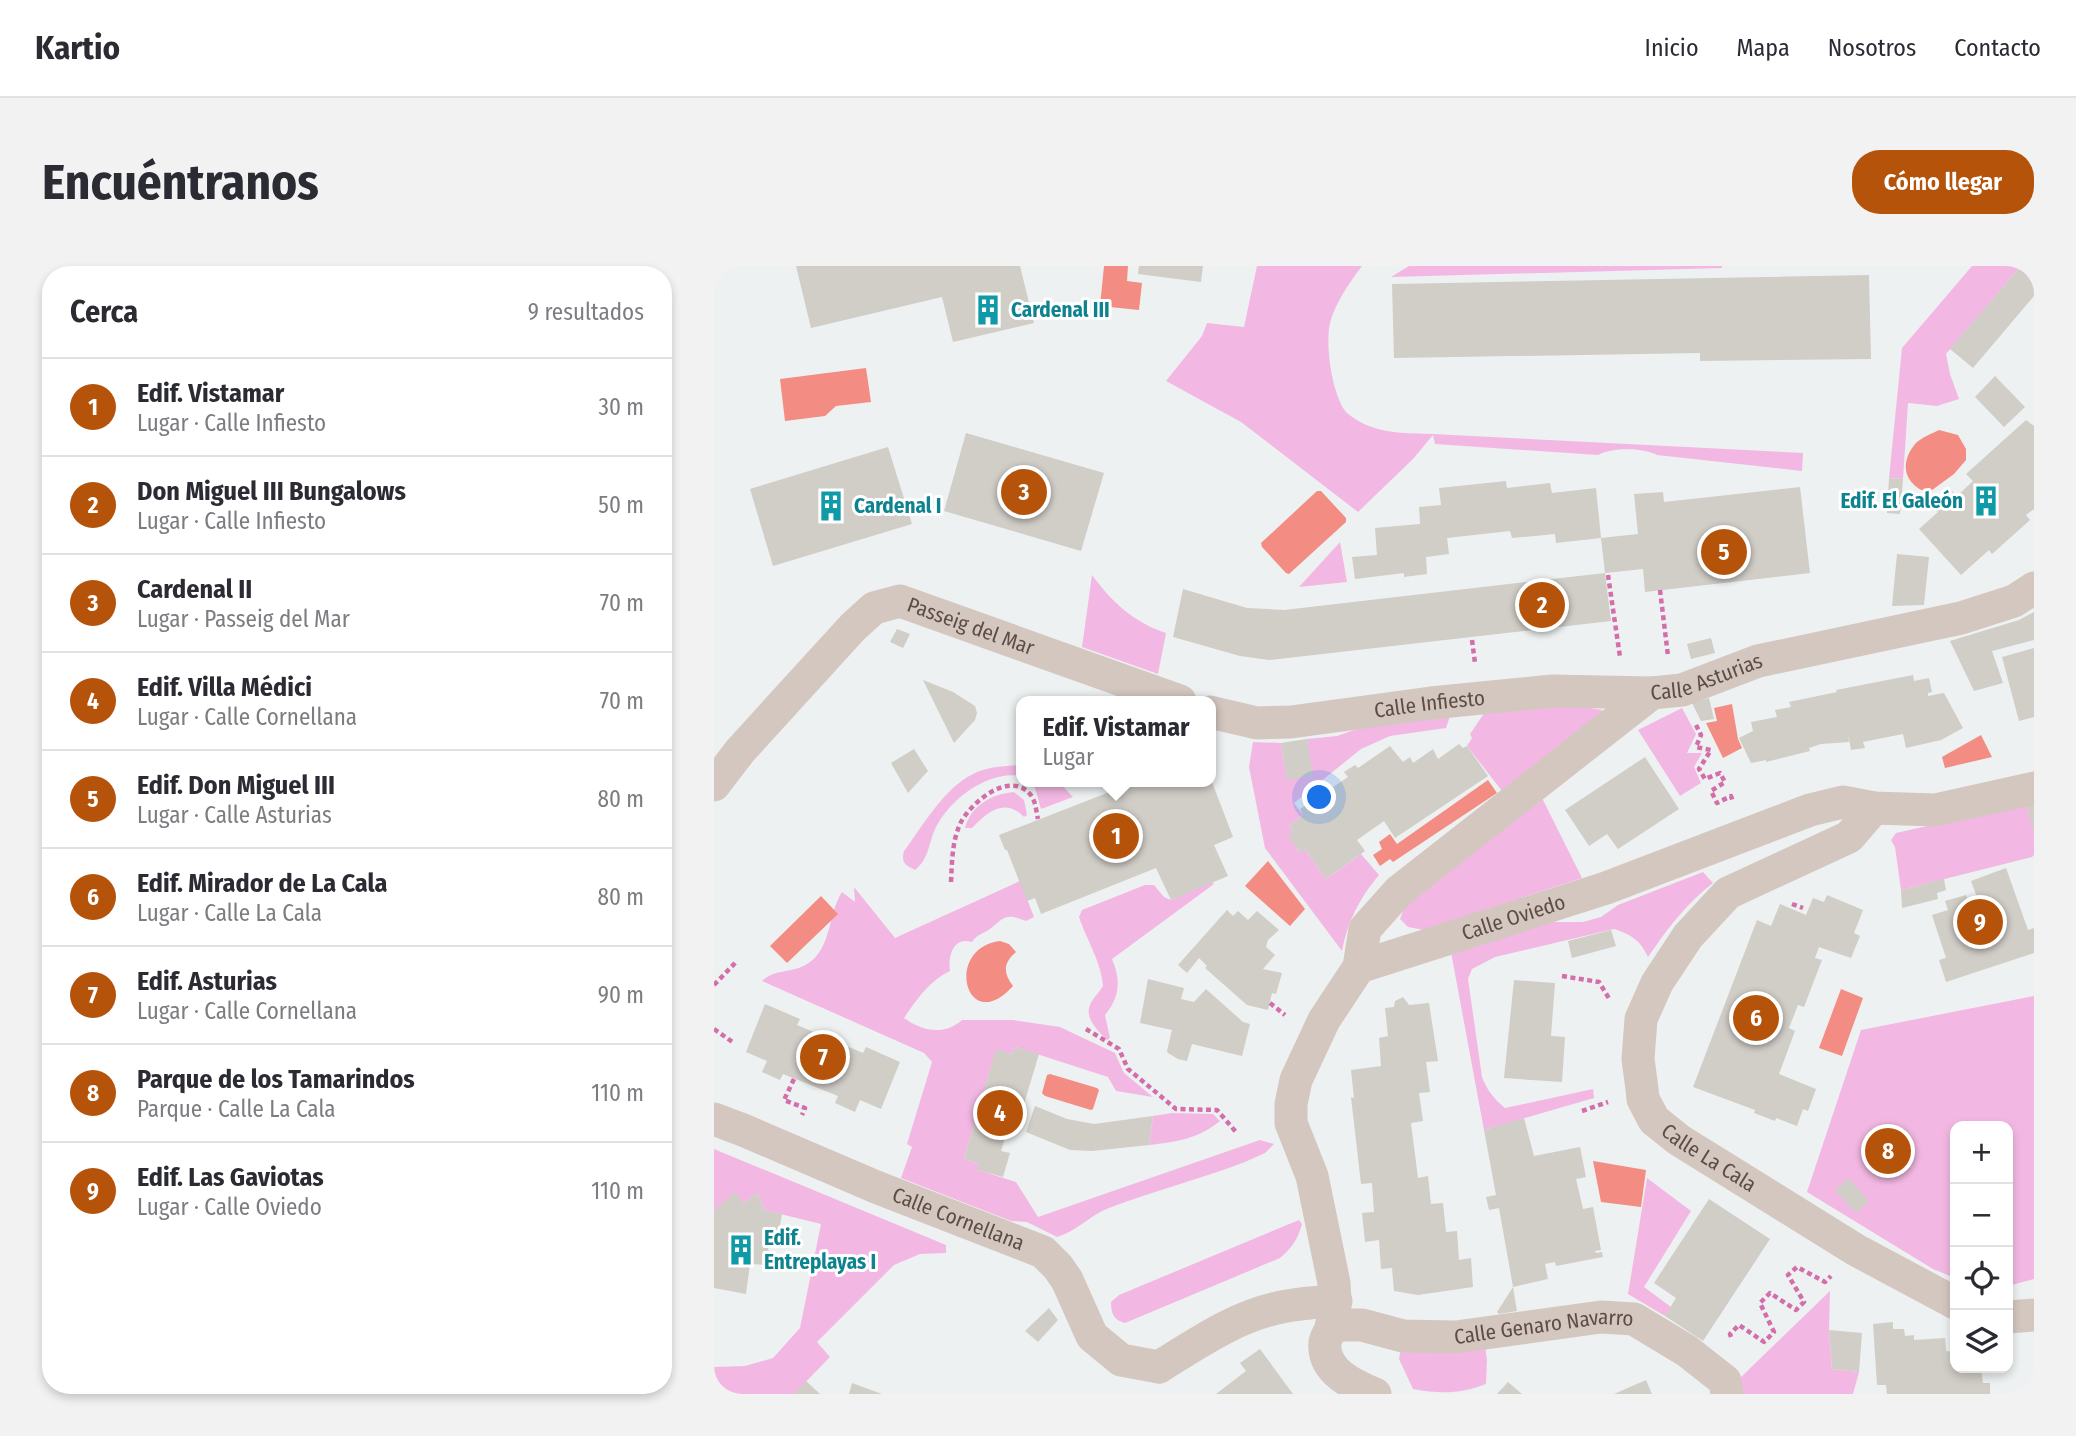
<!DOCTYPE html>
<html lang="es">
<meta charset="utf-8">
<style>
:root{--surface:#fff;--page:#f2f2f3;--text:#2b2b33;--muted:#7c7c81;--line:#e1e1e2;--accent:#b45309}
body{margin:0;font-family:"Fira Sans Condensed",sans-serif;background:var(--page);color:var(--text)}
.controls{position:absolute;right:21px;bottom:21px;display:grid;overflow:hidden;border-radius:14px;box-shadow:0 4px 10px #0003}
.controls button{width:63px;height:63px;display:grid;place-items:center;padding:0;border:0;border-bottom:2px solid var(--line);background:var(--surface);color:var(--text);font:35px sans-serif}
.you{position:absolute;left:606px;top:532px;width:24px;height:24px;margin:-18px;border:5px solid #fff;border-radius:50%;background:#1a73e8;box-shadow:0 0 0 10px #1a73e833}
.badge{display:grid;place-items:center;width:46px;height:46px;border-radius:50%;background:var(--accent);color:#fff;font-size:23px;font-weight:700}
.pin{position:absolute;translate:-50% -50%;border:4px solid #fff;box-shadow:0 2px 7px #0006}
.popup{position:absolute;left:302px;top:430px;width:200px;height:91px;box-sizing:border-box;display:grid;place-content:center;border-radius:14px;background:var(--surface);filter:drop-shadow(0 2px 5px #0005);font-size:23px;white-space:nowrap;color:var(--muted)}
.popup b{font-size:26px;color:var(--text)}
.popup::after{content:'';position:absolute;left:50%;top:100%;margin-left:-14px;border:14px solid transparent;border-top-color:var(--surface)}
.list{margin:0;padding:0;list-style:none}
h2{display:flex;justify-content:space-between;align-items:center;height:91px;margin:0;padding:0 28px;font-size:30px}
h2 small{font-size:23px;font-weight:400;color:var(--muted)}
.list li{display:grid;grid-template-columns:46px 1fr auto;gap:21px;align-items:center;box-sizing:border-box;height:98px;padding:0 28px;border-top:2px solid var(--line)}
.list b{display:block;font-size:26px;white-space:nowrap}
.list p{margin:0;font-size:23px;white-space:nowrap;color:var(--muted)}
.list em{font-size:23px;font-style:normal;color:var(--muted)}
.icon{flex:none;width:38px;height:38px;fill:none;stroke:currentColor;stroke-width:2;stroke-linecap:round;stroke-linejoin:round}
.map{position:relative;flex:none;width:1320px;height:1128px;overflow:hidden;border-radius:28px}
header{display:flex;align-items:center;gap:42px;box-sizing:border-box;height:98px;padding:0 35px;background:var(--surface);border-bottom:2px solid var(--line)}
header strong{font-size:33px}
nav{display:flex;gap:38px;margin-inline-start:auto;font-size:24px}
.intro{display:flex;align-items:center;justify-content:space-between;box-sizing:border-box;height:168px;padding:0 42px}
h1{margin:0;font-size:49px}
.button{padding:18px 32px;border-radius:28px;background:var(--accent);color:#fff;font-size:24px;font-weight:700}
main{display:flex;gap:42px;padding:0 42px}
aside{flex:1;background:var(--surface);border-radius:28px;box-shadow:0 4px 10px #0003}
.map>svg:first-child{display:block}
</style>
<header>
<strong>Kartio</strong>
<nav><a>Inicio</a><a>Mapa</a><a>Nosotros</a><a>Contacto</a></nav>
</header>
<div class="intro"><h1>Encuéntranos</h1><a class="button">Cómo llegar</a></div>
<main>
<aside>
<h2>Cerca<small>9 resultados</small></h2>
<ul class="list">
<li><span class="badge">1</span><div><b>Edif. Vistamar</b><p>Lugar · Calle Infiesto</p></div><em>30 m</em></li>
<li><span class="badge">2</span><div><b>Don Miguel III Bungalows</b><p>Lugar · Calle Infiesto</p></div><em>50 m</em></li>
<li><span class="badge">3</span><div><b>Cardenal II</b><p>Lugar · Passeig del Mar</p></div><em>70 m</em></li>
<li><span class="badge">4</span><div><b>Edif. Villa Médici</b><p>Lugar · Calle Cornellana</p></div><em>70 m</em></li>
<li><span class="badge">5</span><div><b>Edif. Don Miguel III</b><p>Lugar · Calle Asturias</p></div><em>80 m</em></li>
<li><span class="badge">6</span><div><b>Edif. Mirador de La Cala</b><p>Lugar · Calle La Cala</p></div><em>80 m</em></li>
<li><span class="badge">7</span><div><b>Edif. Asturias</b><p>Lugar · Calle Cornellana</p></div><em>90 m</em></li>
<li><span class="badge">8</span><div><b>Parque de los Tamarindos</b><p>Parque · Calle La Cala</p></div><em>110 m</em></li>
<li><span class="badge">9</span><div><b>Edif. Las Gaviotas</b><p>Lugar · Calle Oviedo</p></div><em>110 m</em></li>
</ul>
</aside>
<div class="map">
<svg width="1320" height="1128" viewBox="0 0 1320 1128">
<rect width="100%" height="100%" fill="#eef1f1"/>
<path fill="#f2b8e3" d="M 543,0 L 648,0 C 636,16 621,37 616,57 C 611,79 618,128 632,146 C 637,151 649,158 655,160 C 674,168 699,167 719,168 L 1089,187 L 1088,205 L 943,189 C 928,182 900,181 884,189 L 721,178 L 719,169 L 699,193 L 644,246 L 527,156 L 452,115 L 488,70 L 493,57 L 530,61 Z
M 695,0 L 1008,0 L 1008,2 L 677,11 Z
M 1258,0 L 1307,0 L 1232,88 L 1236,108 L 1245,133 L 1223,140 L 1194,137 L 1189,213 L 1175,212 L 1188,82 Z
M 626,276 L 633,316 L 585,321 Z
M 378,309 C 398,336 419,356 452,367 L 444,408 L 368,381 Z
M 857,439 L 888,444 L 888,455 L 788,525 L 753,480 L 758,472 L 756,468 L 773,443 Z
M 968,442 L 982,468 L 973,487 L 988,487 L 980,501 L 987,517 L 966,530 L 924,464 Z
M 736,450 L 732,462 L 676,470 L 647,483 L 580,537 L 589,549 L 575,560 L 579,566 L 575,570 L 585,586 L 591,583 L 612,613 L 647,588 L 665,609 C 645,633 634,655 628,685 L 551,582 L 535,501 L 539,476 L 567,477 L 573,513 L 598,510 L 593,473 L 623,470 L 646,462 Z
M 307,499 L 307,510 C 275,504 237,532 222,561 C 214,577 216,592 201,604 C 191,599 187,597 190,585 C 209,560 229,523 259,508 C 273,500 292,500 307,499 Z
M 315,516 L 345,516 L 359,531 L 327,543 L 321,522 Z
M 300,526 L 310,534 L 313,549 L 310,551 C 291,531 273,546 258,562 L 251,562 C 257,539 278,528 300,526 Z
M 827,530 L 868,612 L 710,664 L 694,661 L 686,653 L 691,640 Z
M 1312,538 L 1320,565 L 1320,589 L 1318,591 L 1187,624 L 1181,581 L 1177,574 L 1182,567 Z
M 989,606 L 999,617 C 972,638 953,663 934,691 C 926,674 918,669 900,663 L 781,691 L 758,703 L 754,713 L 768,811 C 773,824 780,833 791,842 L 879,823 L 880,832 L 770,864 L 737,686 L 832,656 L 869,656 L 887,651 L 904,639 Z
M 306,615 L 320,651 L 312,655 C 291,647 291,651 276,663 C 269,668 263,668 258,676 C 239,670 234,690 236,705 C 215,715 203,733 190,752 C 208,765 230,770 248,754 L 299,754 L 346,761 L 401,787 L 410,807 L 439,831 L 402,825 L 394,811 L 301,781 L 298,788 L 282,784 L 250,893 L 265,898 L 264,904 L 302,916 L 324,951 L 546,874 L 560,878 L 551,887 L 531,896 C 486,913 440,925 395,942 C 376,949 362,966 343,971 L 313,956 L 297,955 L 187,912 L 198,881 L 193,878 L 218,796 L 210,787 L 48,715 C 62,702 77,708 93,698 C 118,683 114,647 128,626 L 141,636 L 140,621 L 181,672 Z
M 498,616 L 500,618 L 398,693 C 407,714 406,731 391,749 L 396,772 L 393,774 C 385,766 370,752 376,739 C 378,733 385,727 389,720 C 387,695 373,675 365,651 L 368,644 L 431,619 L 440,619 L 450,631 L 457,634 Z
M 1320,730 L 1320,1013 L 1294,1020 L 1294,860 L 1241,860 L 1241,1012 L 1219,1003 L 1093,926 L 1147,764 Z
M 458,847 L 499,848 L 506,855 C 484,873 462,876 435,879 L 439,850 Z
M 0,883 L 232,979 L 232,987 L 206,988 L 180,999 L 103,1076 L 116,1091 L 80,1128 L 0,1128 L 0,1101 L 31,1100 L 59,1092 L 86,1062 L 107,958 L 50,944 L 44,927 L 29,937 L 21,927 L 0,945 Z
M 933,912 L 977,945 L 930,1021 L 957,1041 L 951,1050 L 914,1028 Z
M 585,954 L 588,958 C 584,973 578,982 566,992 L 411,1057 C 400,1054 397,1048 397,1036 L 405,1029 Z
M 1116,1025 L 1115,1064 L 1118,1103 L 1145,1106 L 1139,1128 L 1026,1128 L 1025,1113 Z
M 771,1079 L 773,1094 L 772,1118 C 746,1128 727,1128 699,1123 L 685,1093 L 687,1081 Z"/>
<path fill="#f38c82" d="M 390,0 L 414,0 L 413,15 L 428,17 L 425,44 L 386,40 Z
M 152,102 L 157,136 L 122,140 L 111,150 L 71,155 L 66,113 Z
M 1225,164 L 1244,169 L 1252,183 L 1252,194 L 1240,208 L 1214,227 C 1190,218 1185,198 1201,178 C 1208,171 1217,168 1225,164 Z
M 603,225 L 607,225 L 632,252 L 632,256 L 575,308 L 572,307 L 548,281 L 547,277 Z
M 1018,438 L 1024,473 L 1028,482 L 1009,492 L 992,457 L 1003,455 L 1000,442 Z
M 1267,469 L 1278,491 L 1231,502 L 1228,491 Z
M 774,514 L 783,527 L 679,596 L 676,593 L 666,600 L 659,589 L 668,583 L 665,576 L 676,568 L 683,578 Z
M 554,595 L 591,643 L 576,660 L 531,620 Z
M 107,630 L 124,648 L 73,697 L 56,680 Z
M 286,675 L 295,678 L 302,686 C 289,697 289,707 299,720 C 252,772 229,682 286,675 Z
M 1127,723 L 1149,732 L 1128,790 L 1105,782 Z
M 336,808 L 383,822 L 385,824 L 379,843 L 377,844 L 331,830 L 328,827 L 333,809 Z
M 879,895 L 932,904 L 927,941 L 887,936 Z"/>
<path fill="#d1cdc7" d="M 82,0 L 306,0 L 320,57 L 239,76 L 228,31 L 97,62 Z
M 425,0 L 489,0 L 487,16 L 424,8 Z
M 1307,0 L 1320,0 L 1320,30 L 1259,102 L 1236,83 Z
M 1155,9 L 1157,93 L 986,95 L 986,87 L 680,92 L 678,18 Z
M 1281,110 L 1311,141 L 1290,161 L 1261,131 Z
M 1312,154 L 1320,160 L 1320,243 L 1312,249 L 1316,254 L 1278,288 L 1275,284 L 1247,309 L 1205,263 L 1224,246 L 1218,239 L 1236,223 L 1243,230 L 1259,215 L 1252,208 Z
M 252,167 L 390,207 L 367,285 L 230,245 Z
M 174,181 L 198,258 L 59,300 L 36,223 Z
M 1175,212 L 1189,213 L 1186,248 L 1173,247 Z
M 792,215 L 793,222 L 836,217 L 838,227 L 882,222 L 887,272 L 842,277 L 841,268 L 798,272 L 796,265 L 733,272 L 735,288 L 712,291 L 713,308 L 690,311 L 690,307 L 641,313 L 638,291 L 663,289 L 661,262 L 706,258 L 705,241 L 727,239 L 725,222 Z
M 1086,221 L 1096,307 L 931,326 L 929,303 L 891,307 L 887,272 L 924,268 L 920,228 L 949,226 L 950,236 Z
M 1183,288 L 1215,291 L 1210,339 L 1178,340 Z
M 891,307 L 897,355 L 555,394 L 526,390 L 459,371 L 469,323 L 533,342 L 570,344 Z
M 1320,346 L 1320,374 L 1278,385 L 1289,417 L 1260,425 L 1236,375 L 1305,354 Z
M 183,363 L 196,368 L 189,382 L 176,376 Z
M 997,372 L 1001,387 L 977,393 L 973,378 Z
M 1320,382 L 1320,451 L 1305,455 L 1288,391 Z
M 1199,409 L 1200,415 L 1215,412 L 1218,426 L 1214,427 L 1214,430 L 1230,427 L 1249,462 L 1227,474 L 1192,482 L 1189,468 L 1149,476 L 1151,482 L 1137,484 L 1134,467 L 1135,476 L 1107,478 L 1095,482 L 1096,485 L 1052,496 L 1052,494 L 1037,497 L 1025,472 L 1039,465 L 1037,456 L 1063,451 L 1061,444 L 1077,441 L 1075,436 L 1123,426 L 1122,424 Z
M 209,414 L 239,426 L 261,440 L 263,447 L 261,454 L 240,477 Z
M 995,432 L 1000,453 L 987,455 L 978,437 Z
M 593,473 L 599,510 L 573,514 L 567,477 Z
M 745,478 L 749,482 L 753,480 L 774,510 L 681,572 L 670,555 L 643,574 L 651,585 L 612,613 L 591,583 L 586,587 L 574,570 L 579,566 L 575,560 L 589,549 L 586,543 L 634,511 L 630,506 L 641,499 L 644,502 L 676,480 L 689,496 L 696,491 L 699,497 L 719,483 L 724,493 Z
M 200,483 L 214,505 L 194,527 L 177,497 Z
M 931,491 L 965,543 L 904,583 L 893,568 L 875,580 L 851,544 Z
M 421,516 L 498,516 L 519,571 L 500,579 L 514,610 L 457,634 L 442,602 L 327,648 L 321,632 L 313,635 L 293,584 L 291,584 L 285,569 Z
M 1320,536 L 1320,564 L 1319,564 L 1312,538 Z
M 1292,602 L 1314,664 L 1320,662 L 1320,687 L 1232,716 L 1225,694 L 1232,692 L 1218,649 L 1234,644 L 1231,635 L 1252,629 L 1255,637 L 1264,634 L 1257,615 Z
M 1230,613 L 1232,624 L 1223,627 L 1224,633 L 1188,642 L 1187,624 Z
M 1113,629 L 1149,644 L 1140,667 L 1146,670 L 1137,692 L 1105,681 L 1101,692 L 1108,694 L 1090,741 L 1084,739 L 1075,762 L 1081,765 L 1065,808 L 1102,823 L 1094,845 L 1089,843 L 1083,860 L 1062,852 L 1061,855 L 1040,847 L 1041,844 L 979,821 L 1043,654 L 1057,660 L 1066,638 L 1092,649 L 1099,632 L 1110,636 Z
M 513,644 L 519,650 L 524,645 L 534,654 L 543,645 L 565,664 L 554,674 L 552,681 L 561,689 L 549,703 L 568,707 L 562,728 L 558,727 L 554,744 L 533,739 L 491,702 L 493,700 L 485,692 L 473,707 L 464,699 Z
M 897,664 L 902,680 L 858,692 L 854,675 Z
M 434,713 L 470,722 L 467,733 L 480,736 L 492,723 L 529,756 L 536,758 L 528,790 L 478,778 L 473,795 L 464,793 L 454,787 L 453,785 L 458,764 L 426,757 Z
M 800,714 L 841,717 L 837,770 L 851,771 L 848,816 L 790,812 Z
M 689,731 L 695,739 L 715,737 L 724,795 L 712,796 L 716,826 L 705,827 L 709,855 L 697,857 L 704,912 L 714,910 L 717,938 L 729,937 L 732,966 L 743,965 L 745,994 L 757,992 L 759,1021 L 704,1029 L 680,1025 L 678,1002 L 667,1003 L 665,974 L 651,976 L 648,947 L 660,946 L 658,917 L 647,918 L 637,831 L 640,832 L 637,804 L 667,800 L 665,772 L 674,770 L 671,742 L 680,741 L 681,735 Z
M 51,738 L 86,753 L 83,759 L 149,787 L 152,781 L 186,796 L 167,843 L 146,834 L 141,846 L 121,837 L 124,830 L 69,808 L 66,814 L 48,806 L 53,795 L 32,786 Z
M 301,781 L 325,788 L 303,861 L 295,859 L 287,885 L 296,887 L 289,911 L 263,904 L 265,898 L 250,893 L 282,783 L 298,788 Z
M 321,840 L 353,853 L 380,858 L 439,850 L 435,879 L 378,885 L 356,884 L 312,866 Z
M 810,852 L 820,890 L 866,881 L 872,911 L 862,913 L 869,943 L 879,941 L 887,984 L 881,985 L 882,987 L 888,986 L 889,991 L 842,1000 L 841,996 L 831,998 L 834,1013 L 799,1021 L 785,942 L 775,944 L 772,931 L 782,929 L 770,864 Z
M 1135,912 L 1155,935 L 1142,947 L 1121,924 Z
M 21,926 L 29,937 L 44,927 L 50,944 L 68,948 L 64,971 L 53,971 L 56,999 L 36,998 L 32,1028 L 0,1022 L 0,945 Z
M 995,933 L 1056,973 L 989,1075 L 951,1050 L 962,1032 L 940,1017 Z
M 799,1021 L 803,1045 L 785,1048 L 783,1046 Z
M 335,1042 L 344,1054 L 324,1076 L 311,1065 Z
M 1179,1056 L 1179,1063 L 1190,1063 L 1191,1070 L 1200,1069 L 1200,1074 L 1231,1072 L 1232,1085 L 1241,1086 L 1241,1102 L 1267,1102 L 1269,1117 L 1276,1117 L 1276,1128 L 1173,1128 L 1172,1119 L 1163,1119 L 1159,1058 Z
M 1115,1064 L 1148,1067 L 1145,1106 L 1118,1103 Z
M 546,1083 L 579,1128 L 502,1128 L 532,1105 L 526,1097 Z
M 932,1114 L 938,1128 L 900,1128 Z
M 92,1115 L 106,1128 L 80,1128 Z
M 794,1116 L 808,1128 L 783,1128 Z
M 138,1117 L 168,1128 L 135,1128 Z"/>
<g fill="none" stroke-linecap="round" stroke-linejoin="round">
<path stroke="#d36eab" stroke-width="4.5" stroke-dasharray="5 3.5" stroke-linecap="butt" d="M 894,309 L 906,391
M 946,324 L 954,390
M 758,374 L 761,397
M 982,459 L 987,469 L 982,481 L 997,484 L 985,503 L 991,513 L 1006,507 L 1011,516 L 997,525 L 1003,537 L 1017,530 L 1019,536
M 237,616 C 238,596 238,576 246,558 C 256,537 295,504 316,528 C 322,535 322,545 324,553
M 1078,638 L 1089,642
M 848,710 L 885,716 L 896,734
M 0,719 L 23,695
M 556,737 L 571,749
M 0,763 L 20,777
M 372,763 L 405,783 L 414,803 L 462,843 L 503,844 L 522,866
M 80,813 L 70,834 L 91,842 L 88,849
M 868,845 L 894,836
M 1017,1071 L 1016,1068 L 1025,1059 L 1050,1076 L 1060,1066 L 1046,1037 L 1056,1027 L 1082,1044 L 1090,1036 L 1074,1009 L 1083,1001 L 1111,1016 L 1117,1010"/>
<g stroke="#d4c7c0" stroke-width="33">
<path id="s1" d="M 496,446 L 543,457 L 577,456 L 717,437 L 839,425 L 938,427 L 968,424 L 1044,395 L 1247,352 L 1300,335 L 1320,322"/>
<path id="s2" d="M 0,519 L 26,485 L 139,361 L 160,342 L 186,335 L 466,435"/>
<path id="s3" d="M 1160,542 L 1135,571 L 1014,627 L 974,670 L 943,717 L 927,753 L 924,793 L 928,823 L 929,833 L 940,854 L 965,874 L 1142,984 L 1241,1037"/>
<path d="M 645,701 L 651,663 L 685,625 L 938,427"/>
<path id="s4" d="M 0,853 L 29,864 L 162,921 L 329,986 L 344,1001 L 353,1014 L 378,1070 L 407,1094 L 445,1101"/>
<path d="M 1294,1051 L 1320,1049"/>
<path id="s5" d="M 618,1059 L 648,1059 L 689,1070 L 742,1071 L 887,1051 L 920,1053 L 973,1085 L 1011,1115 L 1013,1128"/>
<path d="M 445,1101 C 485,1076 525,1048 573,1040 C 589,1037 605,1036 622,1035"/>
<path id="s6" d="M 661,1128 C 639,1119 608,1105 611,1076 C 612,1071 616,1066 617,1061 C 622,1046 621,1032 620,1017 L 598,910 L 577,857 L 577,838 L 582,814 L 610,754 L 645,701 L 892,622 L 1096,544 L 1129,536 L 1160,542 L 1221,544 L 1320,522"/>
</g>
</g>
<defs>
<g id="building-bare" transform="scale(2.415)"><path d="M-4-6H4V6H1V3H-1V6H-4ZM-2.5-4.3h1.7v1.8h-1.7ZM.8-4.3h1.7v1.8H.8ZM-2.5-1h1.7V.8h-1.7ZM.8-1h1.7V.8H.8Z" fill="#0f9aa8" stroke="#fff" stroke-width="2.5" paint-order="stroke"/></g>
</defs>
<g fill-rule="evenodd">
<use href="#building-bare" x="274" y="44"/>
<use href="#building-bare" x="1272" y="235"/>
<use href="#building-bare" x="117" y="240"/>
<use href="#building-bare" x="27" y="984"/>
</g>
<g text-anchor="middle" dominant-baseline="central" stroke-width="6" stroke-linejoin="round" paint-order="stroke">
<g font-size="21" font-weight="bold" fill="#0d838f" stroke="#fff" text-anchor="start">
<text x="297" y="44">Cardenal III</text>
<text x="1249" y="235" text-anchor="end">Edif. El Galeón</text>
<text x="140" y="240">Cardenal I</text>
<text x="50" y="972">Edif.<tspan x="50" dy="24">Entreplayas I</tspan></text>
</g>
<g font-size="21" fill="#5d4d45" stroke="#fff">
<text stroke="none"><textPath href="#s2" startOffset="341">Passeig del Mar</textPath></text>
<text stroke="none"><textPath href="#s1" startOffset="502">Calle Asturias</textPath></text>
<text stroke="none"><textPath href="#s1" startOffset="222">Calle Infiesto</textPath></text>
<text stroke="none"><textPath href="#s6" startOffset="640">Calle Oviedo</textPath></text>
<text stroke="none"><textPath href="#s3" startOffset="497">Calle La Cala</textPath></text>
<text stroke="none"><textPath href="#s4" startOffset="264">Calle Cornellana</textPath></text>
<text stroke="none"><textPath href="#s5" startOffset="214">Calle Genaro Navarro</textPath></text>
</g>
</g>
</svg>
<div class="controls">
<button>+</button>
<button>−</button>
<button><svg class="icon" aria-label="locate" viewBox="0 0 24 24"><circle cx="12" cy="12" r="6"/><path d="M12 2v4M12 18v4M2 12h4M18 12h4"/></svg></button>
<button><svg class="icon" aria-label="layers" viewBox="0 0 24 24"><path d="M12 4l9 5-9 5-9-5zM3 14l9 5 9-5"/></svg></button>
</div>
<div class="you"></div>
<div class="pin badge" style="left:402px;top:570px">1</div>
<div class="popup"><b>Edif. Vistamar</b>Lugar</div>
<div class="pin badge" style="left:828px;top:339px">2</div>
<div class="pin badge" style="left:310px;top:226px">3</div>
<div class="pin badge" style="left:286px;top:847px">4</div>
<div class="pin badge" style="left:1010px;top:286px">5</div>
<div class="pin badge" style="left:1042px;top:752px">6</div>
<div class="pin badge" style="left:109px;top:791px">7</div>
<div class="pin badge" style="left:1174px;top:885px">8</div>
<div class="pin badge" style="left:1266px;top:656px">9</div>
</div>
</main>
